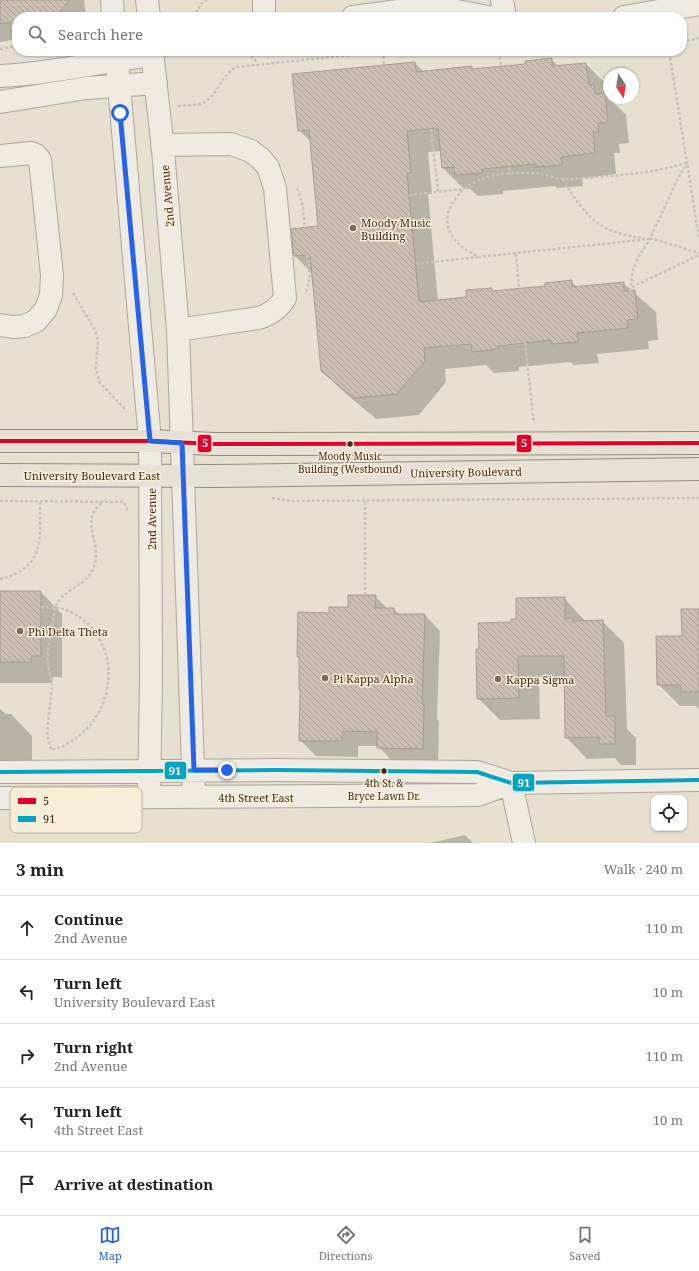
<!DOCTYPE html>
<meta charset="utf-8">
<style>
:root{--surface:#fff;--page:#f6f6f6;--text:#222;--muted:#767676;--line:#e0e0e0;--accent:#2563eb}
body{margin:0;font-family:"Noto Serif",serif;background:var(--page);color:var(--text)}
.controls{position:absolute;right:12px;bottom:12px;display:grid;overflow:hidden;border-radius:8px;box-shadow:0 1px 3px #0004}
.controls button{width:36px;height:36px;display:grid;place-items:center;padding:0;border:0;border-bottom:1px solid var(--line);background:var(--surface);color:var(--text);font:20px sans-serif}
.compass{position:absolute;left:603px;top:68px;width:36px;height:36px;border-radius:50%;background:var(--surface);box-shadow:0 1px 3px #0004;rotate:168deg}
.stop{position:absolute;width:12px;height:12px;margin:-9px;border:3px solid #2563eb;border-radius:50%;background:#fff}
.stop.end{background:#2563eb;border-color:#fff;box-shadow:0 1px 4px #0008}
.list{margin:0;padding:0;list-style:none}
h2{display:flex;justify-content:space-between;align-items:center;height:52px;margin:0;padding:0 16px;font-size:17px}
h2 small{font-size:13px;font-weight:400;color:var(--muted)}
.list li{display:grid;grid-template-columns:26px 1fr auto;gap:12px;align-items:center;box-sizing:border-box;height:64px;padding:0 16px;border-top:1px solid var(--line)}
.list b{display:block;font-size:15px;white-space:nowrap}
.list p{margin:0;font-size:13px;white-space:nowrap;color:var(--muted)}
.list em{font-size:13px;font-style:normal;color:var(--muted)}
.icon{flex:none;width:22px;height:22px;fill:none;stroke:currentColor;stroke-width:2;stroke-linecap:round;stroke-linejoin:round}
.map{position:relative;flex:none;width:699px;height:843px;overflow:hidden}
.search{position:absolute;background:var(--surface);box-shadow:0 1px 3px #0004;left:12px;right:12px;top:12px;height:44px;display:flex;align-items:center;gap:10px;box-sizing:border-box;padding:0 14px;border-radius:16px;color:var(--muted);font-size:15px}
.sheet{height:372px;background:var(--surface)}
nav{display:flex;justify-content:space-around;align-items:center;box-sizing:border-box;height:56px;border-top:1px solid var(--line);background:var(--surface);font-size:11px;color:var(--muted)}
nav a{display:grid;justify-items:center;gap:2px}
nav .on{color:var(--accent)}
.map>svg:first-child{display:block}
</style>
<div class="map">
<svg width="699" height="843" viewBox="0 0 699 843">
<defs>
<pattern id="building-back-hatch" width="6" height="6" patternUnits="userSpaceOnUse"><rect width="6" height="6" fill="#cbbfb2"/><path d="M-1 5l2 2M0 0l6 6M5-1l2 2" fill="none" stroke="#afa499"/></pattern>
</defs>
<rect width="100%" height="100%" fill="#e7e0d1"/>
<path fill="#0003" d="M 0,0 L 84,0 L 86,15 L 84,17 L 17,17 L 17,39 L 0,42 Z
M 551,59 L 559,67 L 586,64 L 607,85 L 609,98 L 626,115 L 629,143 L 619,144 L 620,153 L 614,153 L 616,174 L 582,178 L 583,186 L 557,188 L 555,186 L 503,191 L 503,194 L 478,196 L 470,189 L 464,189 L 443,168 L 441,151 L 428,152 L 432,194 L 428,194 L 438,301 L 467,298 L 492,289 L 494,292 L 546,287 L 571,281 L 577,287 L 623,283 L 656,312 L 658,340 L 648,341 L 649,349 L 597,354 L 599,363 L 574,365 L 570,362 L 519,367 L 519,371 L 494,373 L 486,365 L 445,369 L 446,382 L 419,415 L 376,419 L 344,392 L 322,371 L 312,273 L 295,256 L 319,227 L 311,142 L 299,130 L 415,63 L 424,72 L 526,65 Z
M 0,592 L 41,592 L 62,614 L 62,677 L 53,677 L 52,683 L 0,683 Z
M 375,596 L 388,609 L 394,609 L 400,615 L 425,615 L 440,631 L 437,719 L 439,721 L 438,764 L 394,763 L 378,746 L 358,746 L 358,757 L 316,756 L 300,740 L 301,691 L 300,690 L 300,658 L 298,656 L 329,614 L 349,608 Z
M 564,598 L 586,622 L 602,621 L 624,643 L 627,729 L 636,738 L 636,765 L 621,765 L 615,758 L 587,759 L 566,737 L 565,677 L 539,677 L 540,719 L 500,720 L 478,698 L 480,650 L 512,623 Z
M 699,610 L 699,709 L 696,706 L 680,706 L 658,684 L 683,637 Z
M 0,709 L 6,714 L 11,714 L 32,736 L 32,771 L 0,771 Z
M 465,835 L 473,843 L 430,843 Z"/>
<path fill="url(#building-back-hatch)" stroke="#a89c90" d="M 0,0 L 70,0 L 57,15 L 17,17 L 17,21 L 0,24 Z
M 552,58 L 552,66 L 586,63 L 589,85 L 594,85 L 595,94 L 605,93 L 608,122 L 598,123 L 599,132 L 593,132 L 595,153 L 561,157 L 562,165 L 535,167 L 535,164 L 482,169 L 482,173 L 455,175 L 454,167 L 442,168 L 438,128 L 407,131 L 411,173 L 407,173 L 419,302 L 466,297 L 466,290 L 492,288 L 492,291 L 545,286 L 545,283 L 572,280 L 572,287 L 624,282 L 624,291 L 635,290 L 638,319 L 627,320 L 628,328 L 577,333 L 578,342 L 551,344 L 551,340 L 498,346 L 498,349 L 472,352 L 471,344 L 424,348 L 425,361 L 397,394 L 354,398 L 321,371 L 310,255 L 294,256 L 291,229 L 318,226 L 309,130 L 298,131 L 292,74 L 415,62 L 416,72 L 472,66 L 472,69 L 525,64 L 525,61 Z
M 0,591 L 41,591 L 41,656 L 32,656 L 31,662 L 0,662 Z
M 348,595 L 376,595 L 375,608 L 394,608 L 394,614 L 425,614 L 422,704 L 424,704 L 423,749 L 377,748 L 377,732 L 343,731 L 342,741 L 299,741 L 300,690 L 299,690 L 299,657 L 297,657 L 298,612 L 329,613 L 329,607 L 348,607 Z
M 565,597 L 565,619 L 572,618 L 573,621 L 603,620 L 606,716 L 615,716 L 615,744 L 599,744 L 599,737 L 565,738 L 564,656 L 518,656 L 519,698 L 477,699 L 476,649 L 479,649 L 478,623 L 511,622 L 511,619 L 516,619 L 516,598 Z
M 681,609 L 699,609 L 699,692 L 681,692 L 681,685 L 657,685 L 656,636 L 682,636 Z"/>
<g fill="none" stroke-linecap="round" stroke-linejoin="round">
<g stroke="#ada599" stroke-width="24">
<path id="minor" d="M 112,0 L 113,17
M 147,0 L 149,17
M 264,0 L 264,17
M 502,0 L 505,17
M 353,17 L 412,9 L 446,9 L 488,17
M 624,17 L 699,4
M 116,51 L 150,441 L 151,681 L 149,797
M 152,51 L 163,150 L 178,330 L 194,797
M 0,76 C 51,74 102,61 153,55
M 0,102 L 87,88 L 156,83
M 162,145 L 231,144 L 251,151 L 260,158 L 268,167 L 275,188 L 285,298 C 279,309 270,314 259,318 L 178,330
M 0,156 L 31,153 L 36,155 L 40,160 L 52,275 L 51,295 L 46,309 L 36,321 L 24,326 L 13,327 L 0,325
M 0,772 L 275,770 L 477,772 L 511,783 L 699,780
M 511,783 L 524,843
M 0,798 L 478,795 L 511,783"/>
</g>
<g stroke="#928b80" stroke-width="24">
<path id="major" d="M 0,441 L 150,441 L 214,444 L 699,443
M 0,475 L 213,476 L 699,469"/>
</g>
<path stroke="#c8c2b9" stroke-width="2.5" stroke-dasharray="3 2" stroke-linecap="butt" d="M 193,17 L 201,4 L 207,0
M 682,42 L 699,38
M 0,49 L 17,46
M 242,51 L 251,56 L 258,63
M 383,51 L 384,65
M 468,51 L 485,53 L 515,51
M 499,52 L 501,66
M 178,106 C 186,105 196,106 203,103 C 218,96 220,75 237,67 L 388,51
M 431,129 L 438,191
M 509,167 L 510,175
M 563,179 C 585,217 600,234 645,238
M 297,188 L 302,202 L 305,227
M 409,195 L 463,189
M 650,238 L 699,253
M 650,239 L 478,257 C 472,253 465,250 460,245 C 431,219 457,186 487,177 C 500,173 527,172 541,174 C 549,175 557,179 564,179 C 574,179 585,178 595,177 C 628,175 655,172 687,163 L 699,239
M 516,254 L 519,288
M 416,264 L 477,257
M 632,287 L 699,255
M 630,291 L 633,270 L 639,256 L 650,239 L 676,182 L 687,163 L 669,51
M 306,292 L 310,278 L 308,255
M 73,293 L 96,332 L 98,342 L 96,369 L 100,383 L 125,409
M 525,343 L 534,423
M 272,498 L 291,501 L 699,498
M 0,501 L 124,502 L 128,512
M 0,579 C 45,568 40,539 40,502
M 365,595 L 365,500
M 41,607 C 51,608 62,607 71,612 C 131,643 115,733 51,750 L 47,733 L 52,687 L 47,658 L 55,608 C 62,589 85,587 93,569 C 102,548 86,528 93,514 C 95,509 100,505 103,501"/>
<use href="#minor" stroke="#efebe3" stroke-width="22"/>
<use href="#major" stroke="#e6e1d4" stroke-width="22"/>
<g stroke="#f7eed8" stroke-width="7">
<path id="bus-1" d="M 0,441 L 150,441 L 214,444 L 699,443"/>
</g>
<g stroke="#f7eed8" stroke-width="7">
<path id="bus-2" d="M 0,772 L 275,770 L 477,772 L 511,783 L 699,780"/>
</g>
<use href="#bus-1" stroke="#e4002b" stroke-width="4"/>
<use href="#bus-2" stroke="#03a3c5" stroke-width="4"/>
</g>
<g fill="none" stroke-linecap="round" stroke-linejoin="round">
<path stroke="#2563eb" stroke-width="5" d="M 120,113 L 150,441 L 182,443 L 194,770 L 227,770"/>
</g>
<g fill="#786c5e" stroke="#f7eed8" stroke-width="1.5">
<circle cx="353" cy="228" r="4"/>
<circle cx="20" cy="631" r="4"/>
<circle cx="325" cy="678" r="4"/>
<circle cx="498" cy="679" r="4"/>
</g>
<g fill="#3d2e20" stroke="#f7eed8" stroke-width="1.5">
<circle cx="350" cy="444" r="3.5"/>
<circle cx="384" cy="771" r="3.5"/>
</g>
<g text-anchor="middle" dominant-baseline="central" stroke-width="3" stroke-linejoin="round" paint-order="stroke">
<g font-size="10" fill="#3d2e20" stroke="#f7eed8">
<text x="350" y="456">Moody Music<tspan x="350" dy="13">Building (Westbound)</tspan></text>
<text x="384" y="783">4th St. &amp;<tspan x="384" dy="13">Bryce Lawn Dr.</tspan></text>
</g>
<g font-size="11" fill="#3d2e20" stroke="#f7eed8">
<text transform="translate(167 196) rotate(-95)">2nd Avenue</text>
<text transform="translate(466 472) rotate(-1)">University Boulevard</text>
<text x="92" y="475">University Boulevard East</text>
<text transform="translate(151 519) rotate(-90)">2nd Avenue</text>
<text x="256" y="797">4th Street East</text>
</g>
<g font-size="11" fill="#3d2e20" stroke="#f7eed8" text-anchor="start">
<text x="361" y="222">Moody Music<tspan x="361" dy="13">Building</tspan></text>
<text x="28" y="631">Phi Delta Theta</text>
<text x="333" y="678">Pi Kappa Alpha</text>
<text x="506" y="679">Kappa Sigma</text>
</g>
</g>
<rect x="10" y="787" width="132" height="46" rx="6" fill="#f7eed8" stroke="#bfb4a1" stroke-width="1"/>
<rect x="18" y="798" width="18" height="6" fill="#e4002b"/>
<rect x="18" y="816" width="18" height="6" fill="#03a3c5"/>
<g font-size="11" fill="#3d2e20">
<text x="43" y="805">5</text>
<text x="43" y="823">91</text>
</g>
<g stroke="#f7eed8" stroke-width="1.5">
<rect x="516" y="434" width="16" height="19" rx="4" fill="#e4002b"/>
<rect x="197" y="434" width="15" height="19" rx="4" fill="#e4002b"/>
<rect x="164" y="761" width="23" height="19" rx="4" fill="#03a3c5"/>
<rect x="512" y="773" width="23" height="19" rx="4" fill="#03a3c5"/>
</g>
<g font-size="11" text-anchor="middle" font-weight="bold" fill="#fff">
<text x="524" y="447">5</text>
<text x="205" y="447">5</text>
<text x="175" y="775">91</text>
<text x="524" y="787">91</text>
</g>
</svg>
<div class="controls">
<button><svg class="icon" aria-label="locate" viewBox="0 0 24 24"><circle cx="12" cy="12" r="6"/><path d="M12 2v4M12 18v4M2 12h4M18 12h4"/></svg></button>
</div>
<svg class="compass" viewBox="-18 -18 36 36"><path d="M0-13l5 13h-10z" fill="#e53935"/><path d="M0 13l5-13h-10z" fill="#767676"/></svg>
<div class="stop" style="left:120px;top:113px"></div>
<div class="stop end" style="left:227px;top:770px"></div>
<div class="search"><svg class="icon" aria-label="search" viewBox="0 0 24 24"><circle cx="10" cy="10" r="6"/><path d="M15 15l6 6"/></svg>Search here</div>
</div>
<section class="sheet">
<h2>3 min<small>Walk · 240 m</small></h2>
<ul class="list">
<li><svg class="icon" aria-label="ahead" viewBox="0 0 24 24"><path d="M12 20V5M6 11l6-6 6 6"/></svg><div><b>Continue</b><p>2nd Avenue</p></div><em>110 m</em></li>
<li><svg class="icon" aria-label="left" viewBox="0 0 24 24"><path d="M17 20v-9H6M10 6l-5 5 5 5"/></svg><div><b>Turn left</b><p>University Boulevard East</p></div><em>10 m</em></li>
<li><svg class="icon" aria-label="right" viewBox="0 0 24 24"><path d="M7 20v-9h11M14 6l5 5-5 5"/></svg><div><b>Turn right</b><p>2nd Avenue</p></div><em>110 m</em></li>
<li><svg class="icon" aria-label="left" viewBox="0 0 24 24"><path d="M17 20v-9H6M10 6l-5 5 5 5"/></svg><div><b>Turn left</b><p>4th Street East</p></div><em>10 m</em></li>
<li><svg class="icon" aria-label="arrive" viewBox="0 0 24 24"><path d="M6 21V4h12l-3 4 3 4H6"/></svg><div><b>Arrive at destination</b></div></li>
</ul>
</section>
<nav>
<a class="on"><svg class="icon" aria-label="map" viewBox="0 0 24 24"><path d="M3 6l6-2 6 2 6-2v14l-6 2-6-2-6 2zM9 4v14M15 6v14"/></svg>Map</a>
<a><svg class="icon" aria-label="directions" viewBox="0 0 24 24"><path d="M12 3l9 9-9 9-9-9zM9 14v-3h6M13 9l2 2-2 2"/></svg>Directions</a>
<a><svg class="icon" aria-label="saved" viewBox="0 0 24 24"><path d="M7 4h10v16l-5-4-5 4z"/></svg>Saved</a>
</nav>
